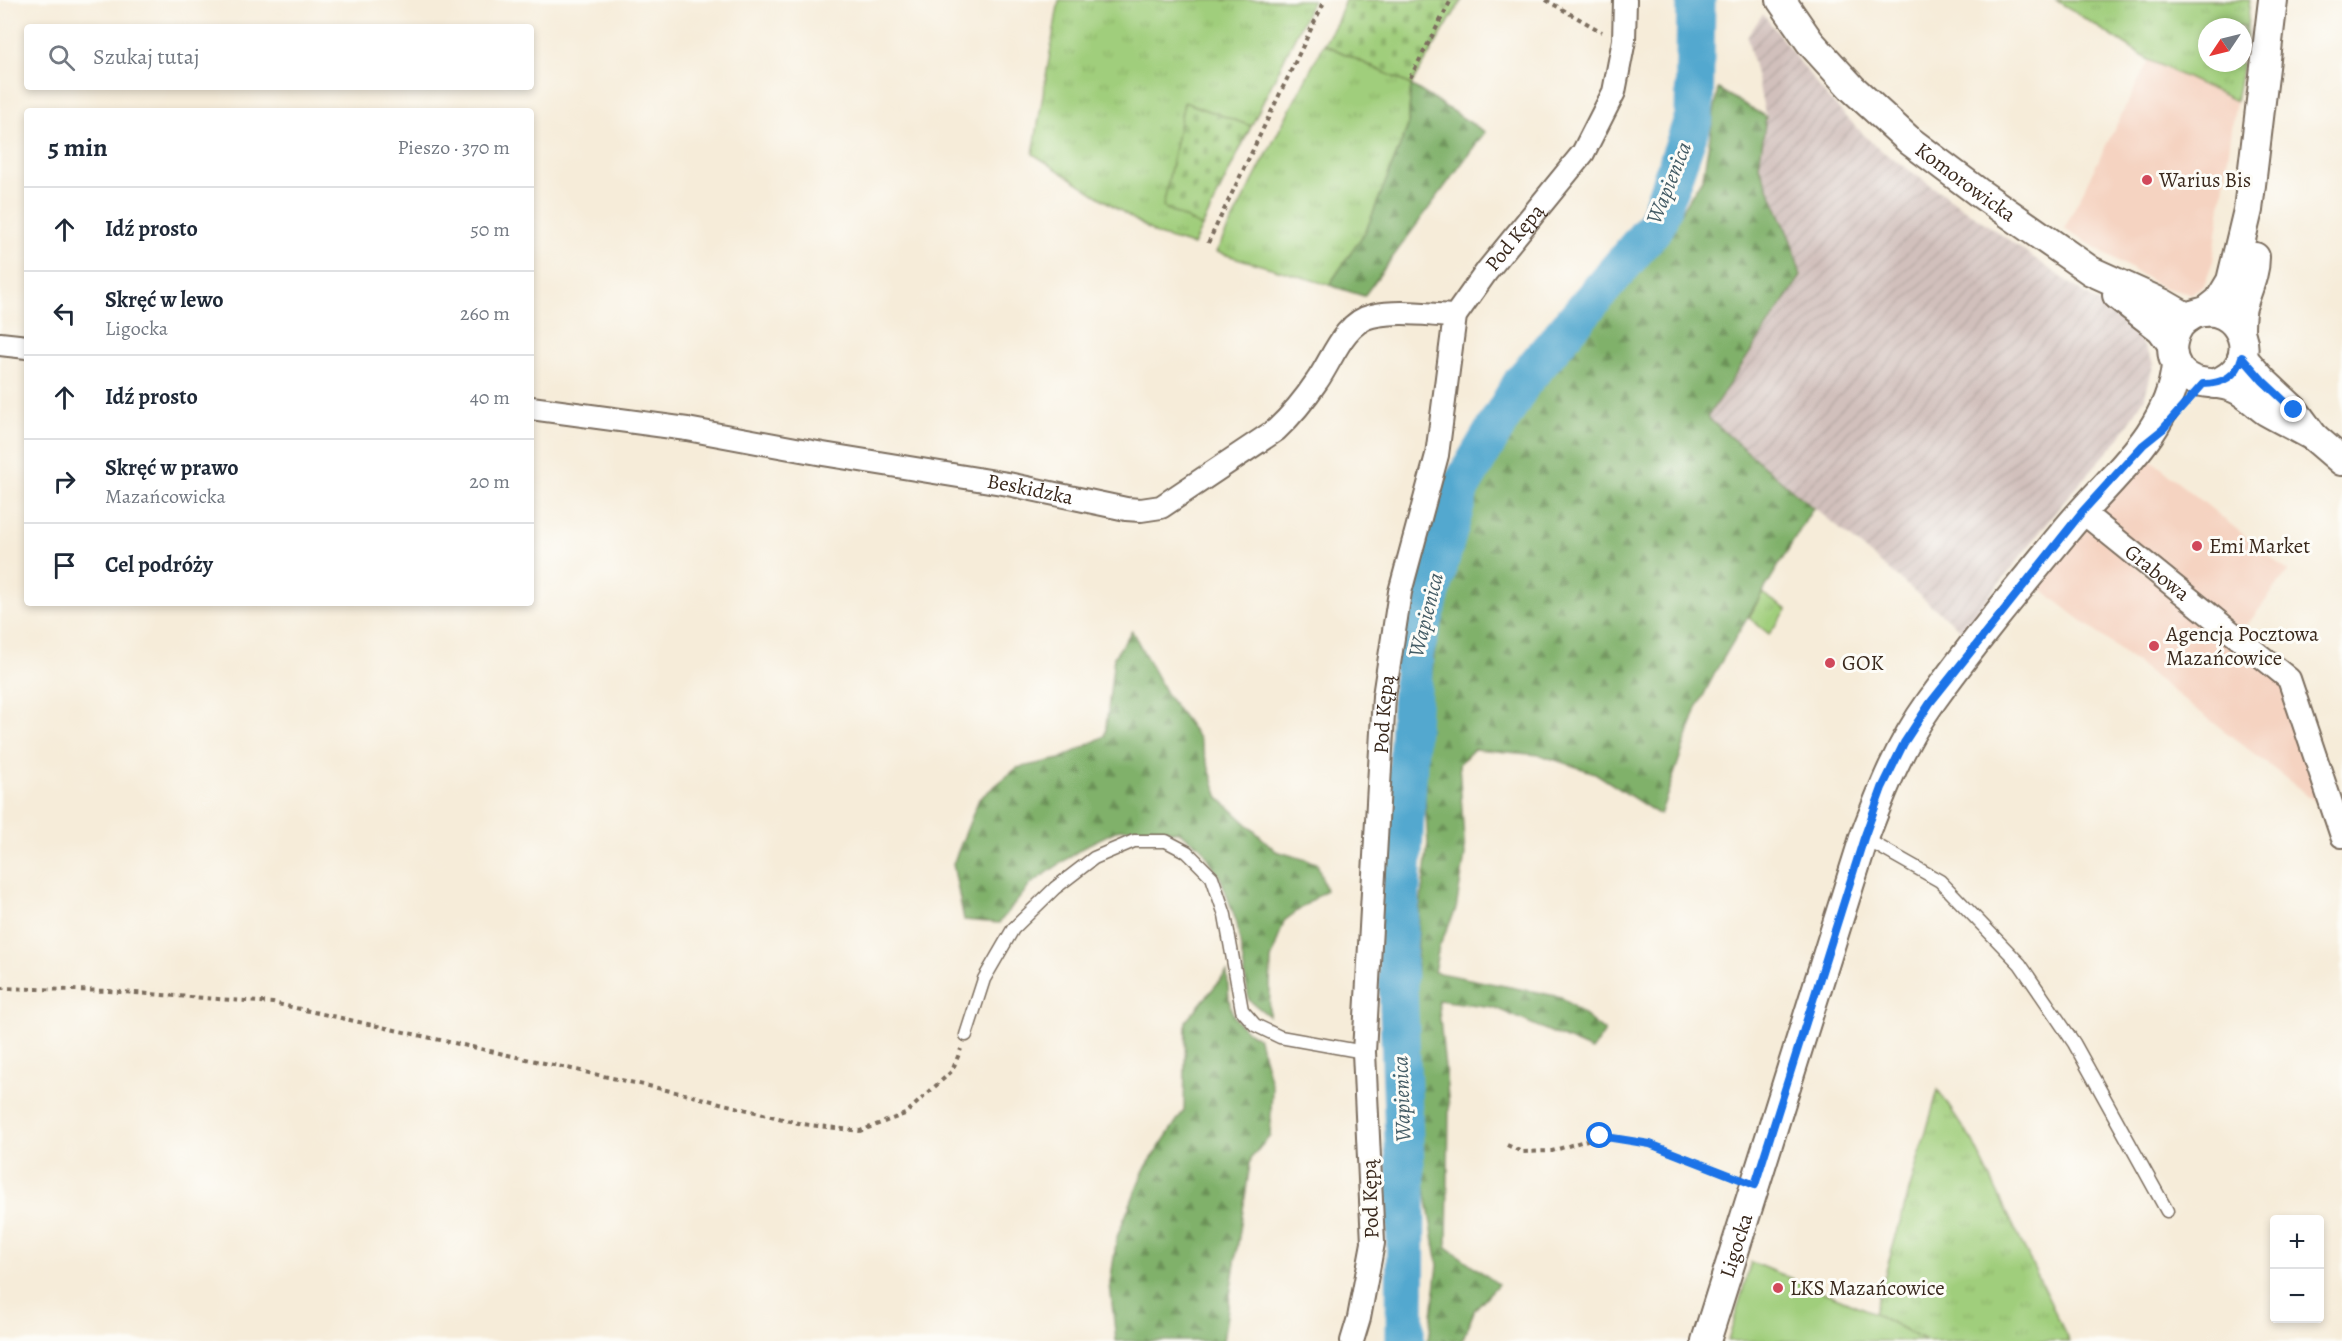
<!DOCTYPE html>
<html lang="pl">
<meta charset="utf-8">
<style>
:root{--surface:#fff;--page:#f2f2f3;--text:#1f2937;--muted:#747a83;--line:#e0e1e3}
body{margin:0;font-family:Alegreya,serif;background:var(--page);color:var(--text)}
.controls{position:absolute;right:18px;bottom:18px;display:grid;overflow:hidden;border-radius:6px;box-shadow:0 3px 9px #0003}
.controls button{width:54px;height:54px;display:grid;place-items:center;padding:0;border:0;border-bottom:2px solid var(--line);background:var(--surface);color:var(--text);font:30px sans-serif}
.compass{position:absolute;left:2198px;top:18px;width:54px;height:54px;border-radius:50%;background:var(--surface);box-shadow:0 3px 9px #0003;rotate:235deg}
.stop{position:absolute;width:18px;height:18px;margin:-14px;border:4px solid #1a73e8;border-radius:50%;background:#fff}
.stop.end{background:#1a73e8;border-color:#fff;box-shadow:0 2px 6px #0008}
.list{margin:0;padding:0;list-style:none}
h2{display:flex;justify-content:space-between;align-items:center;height:78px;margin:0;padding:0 24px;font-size:26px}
h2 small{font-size:20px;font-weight:400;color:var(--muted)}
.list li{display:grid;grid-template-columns:39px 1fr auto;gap:18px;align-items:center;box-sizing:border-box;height:84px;padding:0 24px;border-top:2px solid var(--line)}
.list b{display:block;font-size:22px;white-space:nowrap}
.list p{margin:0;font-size:20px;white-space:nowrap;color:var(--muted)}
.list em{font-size:20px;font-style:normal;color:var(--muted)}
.icon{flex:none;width:33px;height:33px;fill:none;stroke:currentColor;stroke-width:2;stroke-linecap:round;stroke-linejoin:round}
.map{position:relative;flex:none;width:2342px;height:1341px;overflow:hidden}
.search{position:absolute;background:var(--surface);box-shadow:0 3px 9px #0003;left:24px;top:24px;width:510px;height:66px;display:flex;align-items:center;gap:15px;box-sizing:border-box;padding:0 21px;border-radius:6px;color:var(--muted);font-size:22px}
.panel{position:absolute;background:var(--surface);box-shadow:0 3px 9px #0003;left:24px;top:108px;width:510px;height:498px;border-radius:6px}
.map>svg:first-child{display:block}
</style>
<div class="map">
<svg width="2342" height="1341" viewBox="0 0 2342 1341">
<defs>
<pattern id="industrial-furrows" width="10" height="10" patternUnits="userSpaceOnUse" patternTransform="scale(1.5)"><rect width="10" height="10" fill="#d1c0bc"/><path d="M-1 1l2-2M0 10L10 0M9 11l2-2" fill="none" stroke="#b4a5a1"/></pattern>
<pattern id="grass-tufts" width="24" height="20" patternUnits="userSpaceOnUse" patternTransform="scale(1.5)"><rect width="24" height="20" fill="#a0ce7b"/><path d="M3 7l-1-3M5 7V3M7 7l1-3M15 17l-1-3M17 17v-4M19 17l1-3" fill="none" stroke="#8bb16a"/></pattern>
<pattern id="forest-firs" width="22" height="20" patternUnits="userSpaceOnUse" patternTransform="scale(1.5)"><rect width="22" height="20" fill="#80b16b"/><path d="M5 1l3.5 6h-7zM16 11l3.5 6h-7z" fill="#6a9057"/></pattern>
<pattern id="cemetery-stones" width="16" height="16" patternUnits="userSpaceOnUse" patternTransform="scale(1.5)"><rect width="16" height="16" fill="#a0ce7b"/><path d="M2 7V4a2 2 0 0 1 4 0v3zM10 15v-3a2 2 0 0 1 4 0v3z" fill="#8bb16a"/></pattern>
</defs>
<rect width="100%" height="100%" fill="#fdfcf7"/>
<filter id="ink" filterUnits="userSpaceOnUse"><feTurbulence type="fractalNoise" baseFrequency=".0167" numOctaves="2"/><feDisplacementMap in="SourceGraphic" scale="12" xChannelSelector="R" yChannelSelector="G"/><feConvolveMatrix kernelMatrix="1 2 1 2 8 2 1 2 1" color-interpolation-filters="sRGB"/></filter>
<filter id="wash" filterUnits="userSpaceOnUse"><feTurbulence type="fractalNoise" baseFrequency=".008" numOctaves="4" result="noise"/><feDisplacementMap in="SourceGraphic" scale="24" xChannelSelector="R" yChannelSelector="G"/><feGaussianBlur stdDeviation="1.35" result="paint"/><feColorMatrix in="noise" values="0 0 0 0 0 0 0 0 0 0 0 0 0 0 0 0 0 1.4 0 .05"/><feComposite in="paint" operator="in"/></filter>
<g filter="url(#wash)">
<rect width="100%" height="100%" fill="#f6ecd9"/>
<path fill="#f5d3c1" d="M 2149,60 L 2236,101 L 2213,261 L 2204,285 L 2190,294 L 2162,287 L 2064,229 Z
M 2149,458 L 2288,571 L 2242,632 L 2093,514 Z
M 2086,527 L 2282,682 L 2323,807 L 2038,587 Z"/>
<path fill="url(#industrial-furrows)" d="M 1763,14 L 1826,96 L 1875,146 L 2131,326 L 2154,363 L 2144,399 L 2118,440 L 2068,496 L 1962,631 L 1706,417 L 1801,275 L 1791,241 L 1759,166 L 1766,117 L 1747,37 Z"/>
<path fill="url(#grass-tufts)" stroke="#6e7c4c" stroke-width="1.5" d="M 1059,0 L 1313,0 L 1193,245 L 1158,235 L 1033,154 Z
M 2056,0 L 2250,0 L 2243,60 L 2243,27 L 2207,27 L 2207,63 L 2243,63 L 2236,101 L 2149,60 Z
M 1324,44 L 1411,85 L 1408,126 L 1366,231 L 1329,285 L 1216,252 Z
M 1762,593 L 1787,610 L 1769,634 L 1749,618 Z
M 1938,1090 L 1973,1142 L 2069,1341 L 1925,1341 L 1874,1313 Z"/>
<path fill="url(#forest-firs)" stroke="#5e6e44" stroke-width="1.5" d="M 1411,85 L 1485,132 L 1364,296 L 1329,285 L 1366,231 L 1408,126 Z
M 1718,89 L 1766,117 L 1759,166 L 1791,241 L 1801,276 L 1707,417 L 1813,508 L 1718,667 L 1697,708 L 1660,815 L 1595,773 L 1540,755 L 1474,749 L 1459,764 L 1465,855 L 1456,909 L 1439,947 L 1434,972 L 1561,997 L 1605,1032 L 1592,1050 L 1493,1007 L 1438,1000 L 1449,1107 L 1447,1247 L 1498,1284 L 1475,1309 L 1462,1341 L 1427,1341 L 1430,1332 L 1438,1265 L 1424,1183 L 1415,1006 L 1419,916 L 1428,843 L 1422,749 L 1435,649 L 1461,526 L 1513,421 L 1576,335 L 1660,246 L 1703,177 Z
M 1132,631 L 1167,695 L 1199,738 L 1219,798 L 1276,851 L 1317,863 L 1326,890 L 1284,921 L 1271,960 L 1269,1016 L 1249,1000 L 1237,924 L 1221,879 L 1202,848 L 1179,832 L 1151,828 L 1120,829 L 1087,845 L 1031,884 L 999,923 L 964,920 L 953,864 L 979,799 L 1017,768 L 1060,759 L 1105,736 L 1114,657 Z
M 1227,972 C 1230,1007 1226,1019 1259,1039 L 1272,1087 L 1270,1136 L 1251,1158 L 1223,1341 L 1116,1341 L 1110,1284 L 1117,1237 L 1144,1170 L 1184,1110 L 1186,1021 Z"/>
<path fill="url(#cemetery-stones)" stroke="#6e7c4c" stroke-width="1.5" d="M 1345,0 L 1462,0 L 1411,85 L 1324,44 L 1337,22 Z
M 1184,102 L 1251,126 L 1202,227 L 1163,207 Z"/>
<path fill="#a0ce7b" stroke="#6e7c4c" stroke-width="1.5" d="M 1751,1262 L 1874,1313 L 1925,1341 L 1728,1341 Z"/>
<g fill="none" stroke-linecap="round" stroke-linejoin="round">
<path stroke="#52a8cf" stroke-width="39" d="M 1405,1341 L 1406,1192 L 1397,959 L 1414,654 L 1460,488 L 1523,381 L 1656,225 L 1694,117 L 1696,0"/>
</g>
</g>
<g filter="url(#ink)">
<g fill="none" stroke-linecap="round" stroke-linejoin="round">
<g stroke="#7c6e5f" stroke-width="15">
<path id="service" d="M 1864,838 L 1940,881 L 2020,964 L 2074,1043 L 2167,1211
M 966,1035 L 984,979 L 1013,929 L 1055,888 L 1094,858 L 1134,841 L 1166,841 L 1187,852 L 1212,877 L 1225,915 L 1242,1010 L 1255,1025 L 1280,1037 L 1364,1052"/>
</g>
<g stroke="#7c6e5f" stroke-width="26">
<g id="minor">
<path d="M 0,344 L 27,347"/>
<path id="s1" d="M 531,408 L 687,429 L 823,454 L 1008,484 L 1126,509 L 1141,510 L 1161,507 L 1276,430 C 1292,415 1305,399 1317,381 C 1332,360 1344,322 1372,316 C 1399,310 1428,315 1455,316"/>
<path id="s2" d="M 2081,511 L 2289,679 L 2342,836"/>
<path id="s3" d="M 1352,1341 L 1359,1318 L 1373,1243 L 1364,1052 L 1384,696 L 1400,592 L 1437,455 L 1455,316 L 1487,271 L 1583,153 L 1614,92 L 1624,40 L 1625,0"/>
</g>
</g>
<g stroke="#7c6e5f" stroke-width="32">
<g id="tertiary">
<path id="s4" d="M 1781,0 L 1810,42 L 1852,88 L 1910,141 L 1978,192 L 2091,271 L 2162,303 L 2188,318"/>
<path d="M 2117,295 L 2161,329 L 2172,344"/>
<path d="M 2205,312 L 2219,301 L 2231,281 L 2248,210 L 2273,0"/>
<path d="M 2240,331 C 2240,324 2240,315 2242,307 C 2247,290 2255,275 2255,257"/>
<path d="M 2242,357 L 2263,381 L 2294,410 L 2314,437 L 2342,461"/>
<path d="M 2214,384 C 2269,364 2238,298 2195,314 C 2183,319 2175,329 2173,342 C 2171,351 2173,360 2178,368 C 2193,389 2216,379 2236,389 C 2247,394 2256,404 2266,411 C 2282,420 2298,428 2314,437"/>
<path id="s5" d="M 1706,1341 L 1864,838 C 1882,790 1900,745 1930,703 C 1973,643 2021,585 2068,528 C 2109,478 2170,433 2176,365"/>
</g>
</g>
<path stroke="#7c6e5f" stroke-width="4" stroke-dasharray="4.5 4.5" stroke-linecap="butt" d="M 1546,0 L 1602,32
M 1410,78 L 1451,0
M 1208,243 L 1325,0
M 0,988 L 108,991 L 273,1003 L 689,1095 L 802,1124 L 860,1131 L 905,1114 L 952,1071 L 961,1049
M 1507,1145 L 1522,1152 L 1552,1151 L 1600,1136 L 1650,1144 L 1732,1176"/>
<use href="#service" stroke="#fff" stroke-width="12"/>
<use href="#minor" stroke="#fff" stroke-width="22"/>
<use href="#tertiary" stroke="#fff" stroke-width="28"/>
</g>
</g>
<g fill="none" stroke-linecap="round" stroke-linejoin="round" filter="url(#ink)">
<path stroke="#1a73e8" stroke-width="8" d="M 1600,1136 L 1650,1144 L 1755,1185 L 1864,838 L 1882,788 L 1904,743 L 1930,703 L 2082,512 L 2143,445 L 2163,429 L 2203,384 C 2222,384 2237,376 2242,357 L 2263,381 L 2294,410"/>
</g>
<g fill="#d1495b" stroke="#fdfcf7" stroke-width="2">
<circle cx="2147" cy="180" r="6"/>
<circle cx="2197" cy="546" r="6"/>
<circle cx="2154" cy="646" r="6"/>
<circle cx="1830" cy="663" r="6"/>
<circle cx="1778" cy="1288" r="6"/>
</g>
<g text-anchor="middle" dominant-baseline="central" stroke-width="6" stroke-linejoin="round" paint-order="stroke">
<g font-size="21" fill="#3b2a1e" stroke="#fdfcf7" text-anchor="start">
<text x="2159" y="180">Warius Bis</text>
<text x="2209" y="546">Emi Market</text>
<text x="2166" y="634">Agencja Pocztowa<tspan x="2166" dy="24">Mazańcowice</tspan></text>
<text x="1842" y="663">GOK</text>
<text x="1790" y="1288">LKS Mazańcowice</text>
</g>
<g font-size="21" fill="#3b2a1e" stroke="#fdfcf7">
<text stroke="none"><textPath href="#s4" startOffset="261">Komorowicka</textPath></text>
<text stroke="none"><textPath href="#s3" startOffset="1134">Pod Kępą</textPath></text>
<text stroke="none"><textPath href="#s1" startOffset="506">Beskidzka</textPath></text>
<text stroke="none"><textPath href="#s2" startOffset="98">Grabowa</textPath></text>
<text stroke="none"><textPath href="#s3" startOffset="630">Pod Kępą</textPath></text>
<text transform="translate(1370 1199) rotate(-92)">Pod Kępą</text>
<text stroke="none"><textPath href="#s5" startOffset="100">Ligocka</textPath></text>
</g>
<g font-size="22" font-style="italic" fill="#445c65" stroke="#fdfcf7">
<text transform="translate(1669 183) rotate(-68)">Wapienica</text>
<text transform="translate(1426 615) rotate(-76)">Wapienica</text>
<text transform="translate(1402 1099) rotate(-92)">Wapienica</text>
</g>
</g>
</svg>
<div class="controls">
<button>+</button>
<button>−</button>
</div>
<svg class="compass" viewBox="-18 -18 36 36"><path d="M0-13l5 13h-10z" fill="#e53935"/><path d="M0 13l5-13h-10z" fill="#747a83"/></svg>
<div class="stop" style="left:1600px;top:1136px"></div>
<div class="stop end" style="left:2294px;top:410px"></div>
<div class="search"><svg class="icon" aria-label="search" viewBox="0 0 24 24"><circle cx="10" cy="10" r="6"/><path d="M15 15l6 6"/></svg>Szukaj tutaj</div>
<section class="panel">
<h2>5 min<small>Pieszo · 370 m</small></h2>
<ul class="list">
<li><svg class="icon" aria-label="ahead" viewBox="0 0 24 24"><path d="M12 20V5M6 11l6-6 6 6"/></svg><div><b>Idź prosto</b></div><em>50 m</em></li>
<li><svg class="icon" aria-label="left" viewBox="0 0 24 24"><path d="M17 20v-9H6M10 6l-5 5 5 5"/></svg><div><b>Skręć w lewo</b><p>Ligocka</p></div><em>260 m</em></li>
<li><svg class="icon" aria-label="ahead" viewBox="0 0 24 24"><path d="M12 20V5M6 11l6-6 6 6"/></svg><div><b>Idź prosto</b></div><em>40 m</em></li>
<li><svg class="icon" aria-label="right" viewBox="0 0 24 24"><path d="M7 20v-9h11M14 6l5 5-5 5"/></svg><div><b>Skręć w prawo</b><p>Mazańcowicka</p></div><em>20 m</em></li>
<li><svg class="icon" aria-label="arrive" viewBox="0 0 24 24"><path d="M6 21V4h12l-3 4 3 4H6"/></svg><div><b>Cel podróży</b></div></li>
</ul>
</section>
</div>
